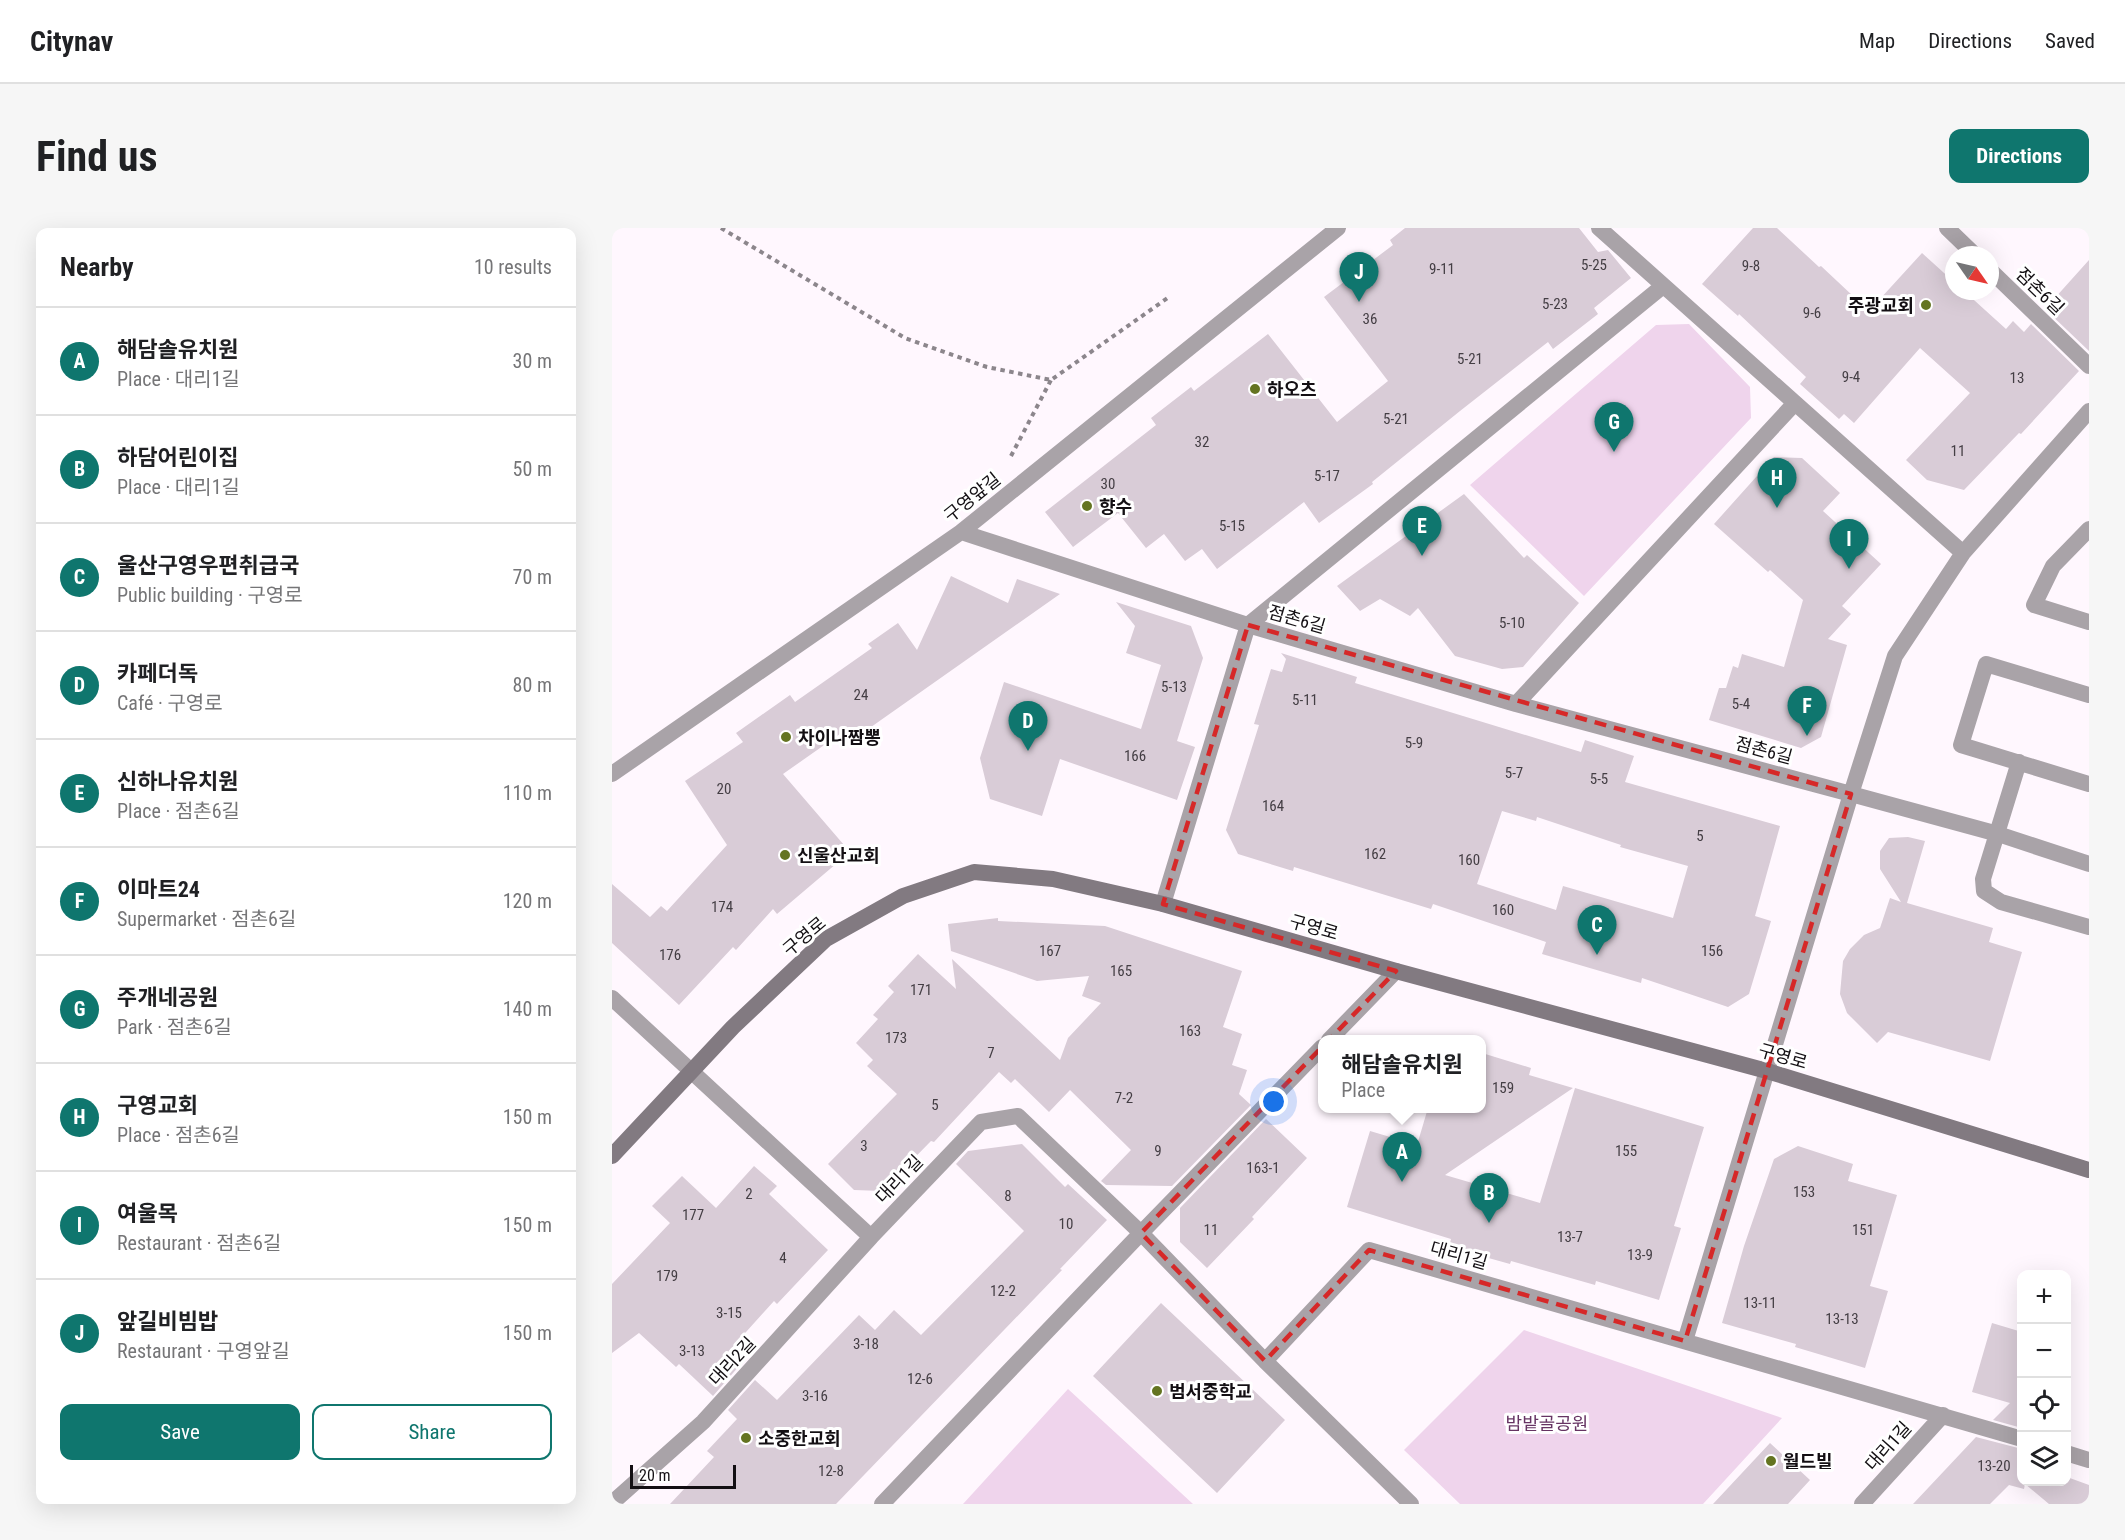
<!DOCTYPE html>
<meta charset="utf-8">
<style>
:root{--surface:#fff;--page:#f6f6f6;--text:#202124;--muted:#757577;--line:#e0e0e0;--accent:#0f766e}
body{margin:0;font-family:"Roboto Condensed","Noto Sans KR",sans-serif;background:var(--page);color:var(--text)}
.controls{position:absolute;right:18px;bottom:18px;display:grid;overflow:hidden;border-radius:12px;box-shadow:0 6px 24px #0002}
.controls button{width:54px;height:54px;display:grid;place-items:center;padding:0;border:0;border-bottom:2px solid var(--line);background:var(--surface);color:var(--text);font:30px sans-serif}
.compass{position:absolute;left:1333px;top:18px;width:54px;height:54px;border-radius:50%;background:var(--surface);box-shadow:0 6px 24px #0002;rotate:124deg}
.scale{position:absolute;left:18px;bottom:15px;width:106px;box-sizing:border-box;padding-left:6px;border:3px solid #130f13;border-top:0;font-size:16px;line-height:21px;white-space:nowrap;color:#130f13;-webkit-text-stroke:4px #fff;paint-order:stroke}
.you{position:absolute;left:662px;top:874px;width:21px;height:21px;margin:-15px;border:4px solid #fff;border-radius:50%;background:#1a73e8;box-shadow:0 0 0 9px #1a73e833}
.badge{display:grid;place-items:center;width:39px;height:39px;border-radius:50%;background:var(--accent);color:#fff;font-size:20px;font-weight:700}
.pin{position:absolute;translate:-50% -50px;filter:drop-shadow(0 2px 3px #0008)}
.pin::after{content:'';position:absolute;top:32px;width:21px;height:18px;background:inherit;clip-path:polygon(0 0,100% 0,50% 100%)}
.popup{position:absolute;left:706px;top:807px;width:168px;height:78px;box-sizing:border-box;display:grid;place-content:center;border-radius:12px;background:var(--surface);filter:drop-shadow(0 2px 4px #0005);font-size:20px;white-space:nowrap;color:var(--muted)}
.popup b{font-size:22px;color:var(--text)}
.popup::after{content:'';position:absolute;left:50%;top:100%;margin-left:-12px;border:12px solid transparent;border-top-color:var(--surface)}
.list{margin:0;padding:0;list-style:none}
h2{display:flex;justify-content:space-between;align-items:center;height:78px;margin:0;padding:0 24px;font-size:26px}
h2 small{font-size:20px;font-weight:400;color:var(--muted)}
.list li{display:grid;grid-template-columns:39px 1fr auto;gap:18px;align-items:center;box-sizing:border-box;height:108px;padding:0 24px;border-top:2px solid var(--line)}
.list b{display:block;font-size:22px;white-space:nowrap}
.list p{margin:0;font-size:20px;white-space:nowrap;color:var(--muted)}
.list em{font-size:20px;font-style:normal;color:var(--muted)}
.actions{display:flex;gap:12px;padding:18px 24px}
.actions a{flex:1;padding:14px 0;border:2px solid var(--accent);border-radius:12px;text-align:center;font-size:21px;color:var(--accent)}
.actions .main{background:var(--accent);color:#fff}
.icon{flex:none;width:33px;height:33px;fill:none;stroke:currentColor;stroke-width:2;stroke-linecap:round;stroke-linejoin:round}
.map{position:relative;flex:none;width:1477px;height:1276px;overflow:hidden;border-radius:12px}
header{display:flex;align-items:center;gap:36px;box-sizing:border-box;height:84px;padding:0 30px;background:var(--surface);border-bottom:2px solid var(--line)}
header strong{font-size:28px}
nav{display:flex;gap:33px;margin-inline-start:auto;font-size:21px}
.intro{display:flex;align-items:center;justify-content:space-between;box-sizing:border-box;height:144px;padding:0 36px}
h1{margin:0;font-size:42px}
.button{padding:15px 27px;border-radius:12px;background:var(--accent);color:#fff;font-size:21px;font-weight:700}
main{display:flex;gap:36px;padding:0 36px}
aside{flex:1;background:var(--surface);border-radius:12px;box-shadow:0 6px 24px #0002}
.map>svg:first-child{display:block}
</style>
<header>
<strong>Citynav</strong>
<nav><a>Map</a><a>Directions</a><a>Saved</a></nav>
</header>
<div class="intro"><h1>Find us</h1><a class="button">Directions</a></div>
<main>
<aside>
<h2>Nearby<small>10 results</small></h2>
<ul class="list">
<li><span class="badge">A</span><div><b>해담솔유치원</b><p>Place · 대리1길</p></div><em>30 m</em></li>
<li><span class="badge">B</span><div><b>하담어린이집</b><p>Place · 대리1길</p></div><em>50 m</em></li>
<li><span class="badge">C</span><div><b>울산구영우편취급국</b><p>Public building · 구영로</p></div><em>70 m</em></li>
<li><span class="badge">D</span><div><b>카페더독</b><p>Café · 구영로</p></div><em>80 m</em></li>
<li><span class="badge">E</span><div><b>신하나유치원</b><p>Place · 점촌6길</p></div><em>110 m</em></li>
<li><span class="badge">F</span><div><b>이마트24</b><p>Supermarket · 점촌6길</p></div><em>120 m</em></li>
<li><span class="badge">G</span><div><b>주개네공원</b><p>Park · 점촌6길</p></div><em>140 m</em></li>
<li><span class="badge">H</span><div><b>구영교회</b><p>Place · 점촌6길</p></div><em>150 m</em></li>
<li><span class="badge">I</span><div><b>여울목</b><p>Restaurant · 점촌6길</p></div><em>150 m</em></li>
<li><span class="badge">J</span><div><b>앞길비빔밥</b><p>Restaurant · 구영앞길</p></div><em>150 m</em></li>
</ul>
<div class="actions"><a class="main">Save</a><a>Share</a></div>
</aside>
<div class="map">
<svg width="1477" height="1276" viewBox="0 0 1477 1276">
<rect width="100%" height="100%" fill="#fff7fe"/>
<path fill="#efd4ec" d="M 1077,96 L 1138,159 L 1139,190 L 972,368 L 858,257 L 1044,97 Z
M 912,1102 L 1170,1190 L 1091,1276 L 848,1276 L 792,1222 Z
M 456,1161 L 581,1276 L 351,1276 Z"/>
<path fill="#d9ccd7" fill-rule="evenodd" d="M 793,0 L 967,0 L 986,24 L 996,22 L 1019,50 L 982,80 L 986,86 L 941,121 L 936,114 L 848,183 L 760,254 L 761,256 L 707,295 L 692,274 L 605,341 L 590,321 L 573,333 L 552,306 L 534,320 L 506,285 L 461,319 L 433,284 L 544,197 L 539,190 L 579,159 L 582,163 L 656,106 L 725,194 L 776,153 L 712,69 L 781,17 L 778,12 Z
M 1141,0 L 1165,0 L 1207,39 L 1209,38 L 1257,83 L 1310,25 L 1342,54 L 1342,63 L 1352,63 L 1394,101 L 1401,93 L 1412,104 L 1419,96 L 1467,143 L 1409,206 L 1407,205 L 1352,262 L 1315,252 L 1294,232 L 1358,165 L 1308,120 L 1242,195 L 1232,186 L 1227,191 L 1188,156 L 1194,149 L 1127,86 L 1126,88 L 1090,56 Z
M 1477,32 L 1477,123 L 1433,81 Z
M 1162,229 L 1190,230 L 1228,265 L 1211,283 L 1269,336 L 1230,378 L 1239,386 L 1216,411 L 1235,417 L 1209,509 L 1189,520 L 1097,492 L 1107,460 L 1114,460 L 1121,438 L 1126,440 L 1130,426 L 1172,439 L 1191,372 L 1158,342 L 1156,344 L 1102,296 Z
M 852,266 L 912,330 L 915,327 L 967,375 L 911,439 L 890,441 L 843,428 L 806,380 L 798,388 L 768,371 L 748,383 L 725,358 Z
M 339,348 L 396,375 L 405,351 L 448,366 L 242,511 L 235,501 L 171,546 L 238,624 L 165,686 L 161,681 L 124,722 L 121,719 L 67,777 L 0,715 L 0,656 L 38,689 L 49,678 L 55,683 L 115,617 L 73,553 L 131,514 L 124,505 L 178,467 L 183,474 L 260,420 L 256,416 L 286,395 L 305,422 Z
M 504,374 L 579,398 L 591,430 L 565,513 L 583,519 L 565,572 L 448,531 L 430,588 L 378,571 L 368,530 L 392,454 L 529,501 L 549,437 L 514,425 L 523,398 Z
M 669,425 L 745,449 L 743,455 L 969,524 L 973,512 L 1022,528 L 1013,554 L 1168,598 L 1143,688 L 1159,693 L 1137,766 L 1116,779 L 1030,750 L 1029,755 L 930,726 L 934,714 L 821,676 L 819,681 L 682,639 L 681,643 L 626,626 L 614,602 L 647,497 L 642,496 L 659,441 L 670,444 L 674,431 ZM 890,583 L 924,593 L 925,589 L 1009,617 L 1008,619 L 1076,638 L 1061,690 L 951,658 L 944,682 L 865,656 Z
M 1296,609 L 1313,613 L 1295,675 L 1381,700 L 1377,714 L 1410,724 L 1378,833 L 1276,804 L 1265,815 L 1235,785 L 1228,766 L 1231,733 L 1238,721 L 1252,707 L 1268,700 L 1278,670 L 1289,674 L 1268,641 L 1268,623 L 1277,610 Z
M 386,690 L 386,693 L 493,698 L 630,743 L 611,799 L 630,806 L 620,837 L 635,842 L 627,866 L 639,877 L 560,958 L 494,957 L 489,953 L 519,922 L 458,862 L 437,884 L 403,851 L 399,855 L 387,844 L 322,914 L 319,913 L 270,963 L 242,962 L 216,936 L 285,866 L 255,838 L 261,832 L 244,815 L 266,791 L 261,787 L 282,764 L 276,758 L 306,726 L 344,761 L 340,731 L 448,832 L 456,810 L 489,775 L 470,768 L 477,748 L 425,753 L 339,723 L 336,696 Z
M 870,825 L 919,840 L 917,847 L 961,860 L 833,947 L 928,975 L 963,860 L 1092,899 L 1062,998 L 1069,1000 L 1047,1072 L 984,1053 L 983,1057 L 899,1033 L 898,1036 L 837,1019 L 839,1011 L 735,979 L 758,903 L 805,917 L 816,880 L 870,880 Z
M 654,891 L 695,930 L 640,989 L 642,991 L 595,1040 L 568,1014 L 568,980 Z
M 410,916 L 453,959 L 456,956 L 495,992 L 448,1041 L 450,1042 L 224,1276 L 58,1276 L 102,1229 L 95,1223 L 125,1191 L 116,1182 L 143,1152 L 165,1172 L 247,1087 L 263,1102 L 282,1082 L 309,1107 L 412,1003 L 344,936 L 356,923 Z
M 1186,918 L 1241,936 L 1236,953 L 1285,967 L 1258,1058 L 1276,1063 L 1253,1140 L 1183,1119 L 1184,1116 L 1110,1095 L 1132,1018 L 1162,931 Z
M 142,938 L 165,958 L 157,966 L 216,1022 L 165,1076 L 162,1073 L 116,1124 L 128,1137 L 101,1168 L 67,1136 L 64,1139 L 27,1105 L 0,1125 L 0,1056 L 58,995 L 40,978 L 70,948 L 104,980 Z
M 549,1075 L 673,1192 L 605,1265 L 481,1148 Z
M 1380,1095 L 1410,1104 L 1410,1200 L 1381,1192 L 1398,1175 L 1360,1164 Z
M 1364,1209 L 1410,1221 L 1410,1254 L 1455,1254 L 1455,1249 L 1477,1257 L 1477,1276 L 1437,1276 L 1413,1256 L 1412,1261 L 1397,1257 L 1378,1276 L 1301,1276 Z
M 1158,1215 L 1198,1252 L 1176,1276 L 1101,1276 Z"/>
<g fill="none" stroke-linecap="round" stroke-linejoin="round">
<path stroke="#8c868c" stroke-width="4" stroke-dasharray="4.5 4.5" stroke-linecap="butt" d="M 109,0 L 293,110 L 375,139 L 439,152 L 557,69
M 399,228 L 439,152"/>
<path stroke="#a9a3a8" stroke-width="16" d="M 1477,301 L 1441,338 L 1422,377 L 1477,394
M 1477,467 L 1374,436 L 1349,517 L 1477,556
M 1407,534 L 1371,651 L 1372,663 L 1389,674 L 1477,699
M 1239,566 L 1386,606 L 1477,636"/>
<path stroke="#a9a3a8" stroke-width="16" d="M 987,0 L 1351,325
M 1335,0 L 1363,27
M 1378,42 L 1477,138
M 349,304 L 636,397 L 904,476 L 1239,566
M 636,397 L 1051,58
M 904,476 L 1183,175
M 0,546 L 349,304 L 726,0
M 551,676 L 636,397
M 0,770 L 259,1009 L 369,894 L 406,888 L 529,1005 L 653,1133 L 799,1276
M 717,812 L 784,743
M 1073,1113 L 1239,566 L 1283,428 L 1351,325 L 1477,183
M 653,1133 L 757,1022 L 1410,1211
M 1454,1225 L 1477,1232
M 0,1275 L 91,1194 L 259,1009
M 270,1276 L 529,1005 L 710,819
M 1250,1276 L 1331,1187"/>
<path stroke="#827a81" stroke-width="16" d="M 0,928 L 121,799 L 214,711 L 291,668 L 362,644 L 441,651 L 551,676 L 784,743 L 1155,843 L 1477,942"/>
</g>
<path fill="none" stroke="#d62828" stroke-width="4.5" stroke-dasharray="12 8" stroke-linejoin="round" d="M 636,397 L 1239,566 L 1073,1113 L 757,1022 L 653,1133 L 529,1005 L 784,743 L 551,676 Z"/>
<g fill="#647421" stroke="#fff" stroke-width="2">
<circle cx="1314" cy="77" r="6"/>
<circle cx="643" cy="161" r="6"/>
<circle cx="475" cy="278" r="6"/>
<circle cx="174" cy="509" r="6"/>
<circle cx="173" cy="627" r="6"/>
<circle cx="545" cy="1163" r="6"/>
<circle cx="134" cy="1210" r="6"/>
<circle cx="1159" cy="1233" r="6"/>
</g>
<g text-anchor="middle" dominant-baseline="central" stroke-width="6" stroke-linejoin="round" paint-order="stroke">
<g font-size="15" fill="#443e44">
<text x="982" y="37">5-25</text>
<text x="1139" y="38">9-8</text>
<text x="830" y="41">9-11</text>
<text x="943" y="76">5-23</text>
<text x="1200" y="85">9-6</text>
<text x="758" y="91">36</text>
<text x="858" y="131">5-21</text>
<text x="1239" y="149">9-4</text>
<text x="1405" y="150">13</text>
<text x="784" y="191">5-21</text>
<text x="590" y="214">32</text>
<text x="1346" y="223">11</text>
<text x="715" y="248">5-17</text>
<text x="496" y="256">30</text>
<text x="620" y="298">5-15</text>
<text x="900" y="395">5-10</text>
<text x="562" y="459">5-13</text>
<text x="249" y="467">24</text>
<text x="693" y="472">5-11</text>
<text x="1129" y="476">5-4</text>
<text x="802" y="515">5-9</text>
<text x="523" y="528">166</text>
<text x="902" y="545">5-7</text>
<text x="987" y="551">5-5</text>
<text x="112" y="561">20</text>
<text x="661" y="578">164</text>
<text x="1088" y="608">5</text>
<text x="763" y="626">162</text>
<text x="857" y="632">160</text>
<text x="110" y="679">174</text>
<text x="891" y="682">160</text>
<text x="438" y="723">167</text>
<text x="1100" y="723">156</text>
<text x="58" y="727">176</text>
<text x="509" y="743">165</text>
<text x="309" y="762">171</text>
<text x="578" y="803">163</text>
<text x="284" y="810">173</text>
<text x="379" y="825">7</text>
<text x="891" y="860">159</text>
<text x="512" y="870">7-2</text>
<text x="323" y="877">5</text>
<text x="252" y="918">3</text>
<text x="546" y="923">9</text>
<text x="1014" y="923">155</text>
<text x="651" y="940">163-1</text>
<text x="1192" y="964">153</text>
<text x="137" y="966">2</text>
<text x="396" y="968">8</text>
<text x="81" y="987">177</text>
<text x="454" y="996">10</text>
<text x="599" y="1002">11</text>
<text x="1251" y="1002">151</text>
<text x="958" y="1009">13-7</text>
<text x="1028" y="1027">13-9</text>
<text x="171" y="1030">4</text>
<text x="55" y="1048">179</text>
<text x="391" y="1063">12-2</text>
<text x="1148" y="1075">13-11</text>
<text x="117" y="1085">3-15</text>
<text x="1230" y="1091">13-13</text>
<text x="254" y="1116">3-18</text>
<text x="80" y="1123">3-13</text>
<text x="308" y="1151">12-6</text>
<text x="203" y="1168">3-16</text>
<text x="1382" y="1238">13-20</text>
<text x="219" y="1243">12-8</text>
</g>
<g font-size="18" fill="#130f13" stroke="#fff">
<text transform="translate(1428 63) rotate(44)">점촌6길</text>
<text transform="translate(360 269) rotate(-39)">구영앞길</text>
<text transform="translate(685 391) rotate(16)">점촌6길</text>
<text transform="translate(1152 522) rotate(15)">점촌6길</text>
<text transform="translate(702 699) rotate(16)">구영로</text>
<text transform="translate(192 708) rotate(-40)">구영로</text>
<text transform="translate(1171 828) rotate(16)">구영로</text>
<text transform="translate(287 951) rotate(-46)">대리1길</text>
<text transform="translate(847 1027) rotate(16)">대리1길</text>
<text transform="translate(120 1133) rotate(-47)">대리2길</text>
<text transform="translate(1276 1218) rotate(-48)">대리1길</text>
</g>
<g font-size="18" font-weight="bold" fill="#130f13" stroke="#fff" text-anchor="start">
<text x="1302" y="77" text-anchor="end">주광교회</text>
<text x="655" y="161">하오츠</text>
<text x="487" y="278">향수</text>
<text x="186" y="509">차이나짬뽕</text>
<text x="185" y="627">신울산교회</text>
<text x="557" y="1163">범서중학교</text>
<text x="146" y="1210">소중한교회</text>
<text x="1171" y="1233">월드빌</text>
</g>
<g font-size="18" fill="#663463" stroke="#fff">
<text x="935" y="1195">밤밭골공원</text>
</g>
</g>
</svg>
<div class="controls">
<button>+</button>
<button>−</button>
<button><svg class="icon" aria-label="locate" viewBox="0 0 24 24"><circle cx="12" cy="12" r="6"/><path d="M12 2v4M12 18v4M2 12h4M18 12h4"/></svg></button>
<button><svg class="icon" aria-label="layers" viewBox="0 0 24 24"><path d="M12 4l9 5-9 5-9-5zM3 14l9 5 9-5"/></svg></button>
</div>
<svg class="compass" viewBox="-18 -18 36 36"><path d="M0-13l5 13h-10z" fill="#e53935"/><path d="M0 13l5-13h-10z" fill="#757577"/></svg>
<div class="scale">20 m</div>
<div class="you"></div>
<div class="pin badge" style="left:790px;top:954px">A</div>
<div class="popup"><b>해담솔유치원</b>Place</div>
<div class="pin badge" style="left:877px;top:995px">B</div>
<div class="pin badge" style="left:985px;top:727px">C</div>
<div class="pin badge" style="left:416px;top:523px">D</div>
<div class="pin badge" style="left:810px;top:328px">E</div>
<div class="pin badge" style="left:1195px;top:508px">F</div>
<div class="pin badge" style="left:1002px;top:224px">G</div>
<div class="pin badge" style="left:1165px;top:280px">H</div>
<div class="pin badge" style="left:1237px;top:341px">I</div>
<div class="pin badge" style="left:747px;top:74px">J</div>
</div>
</main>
